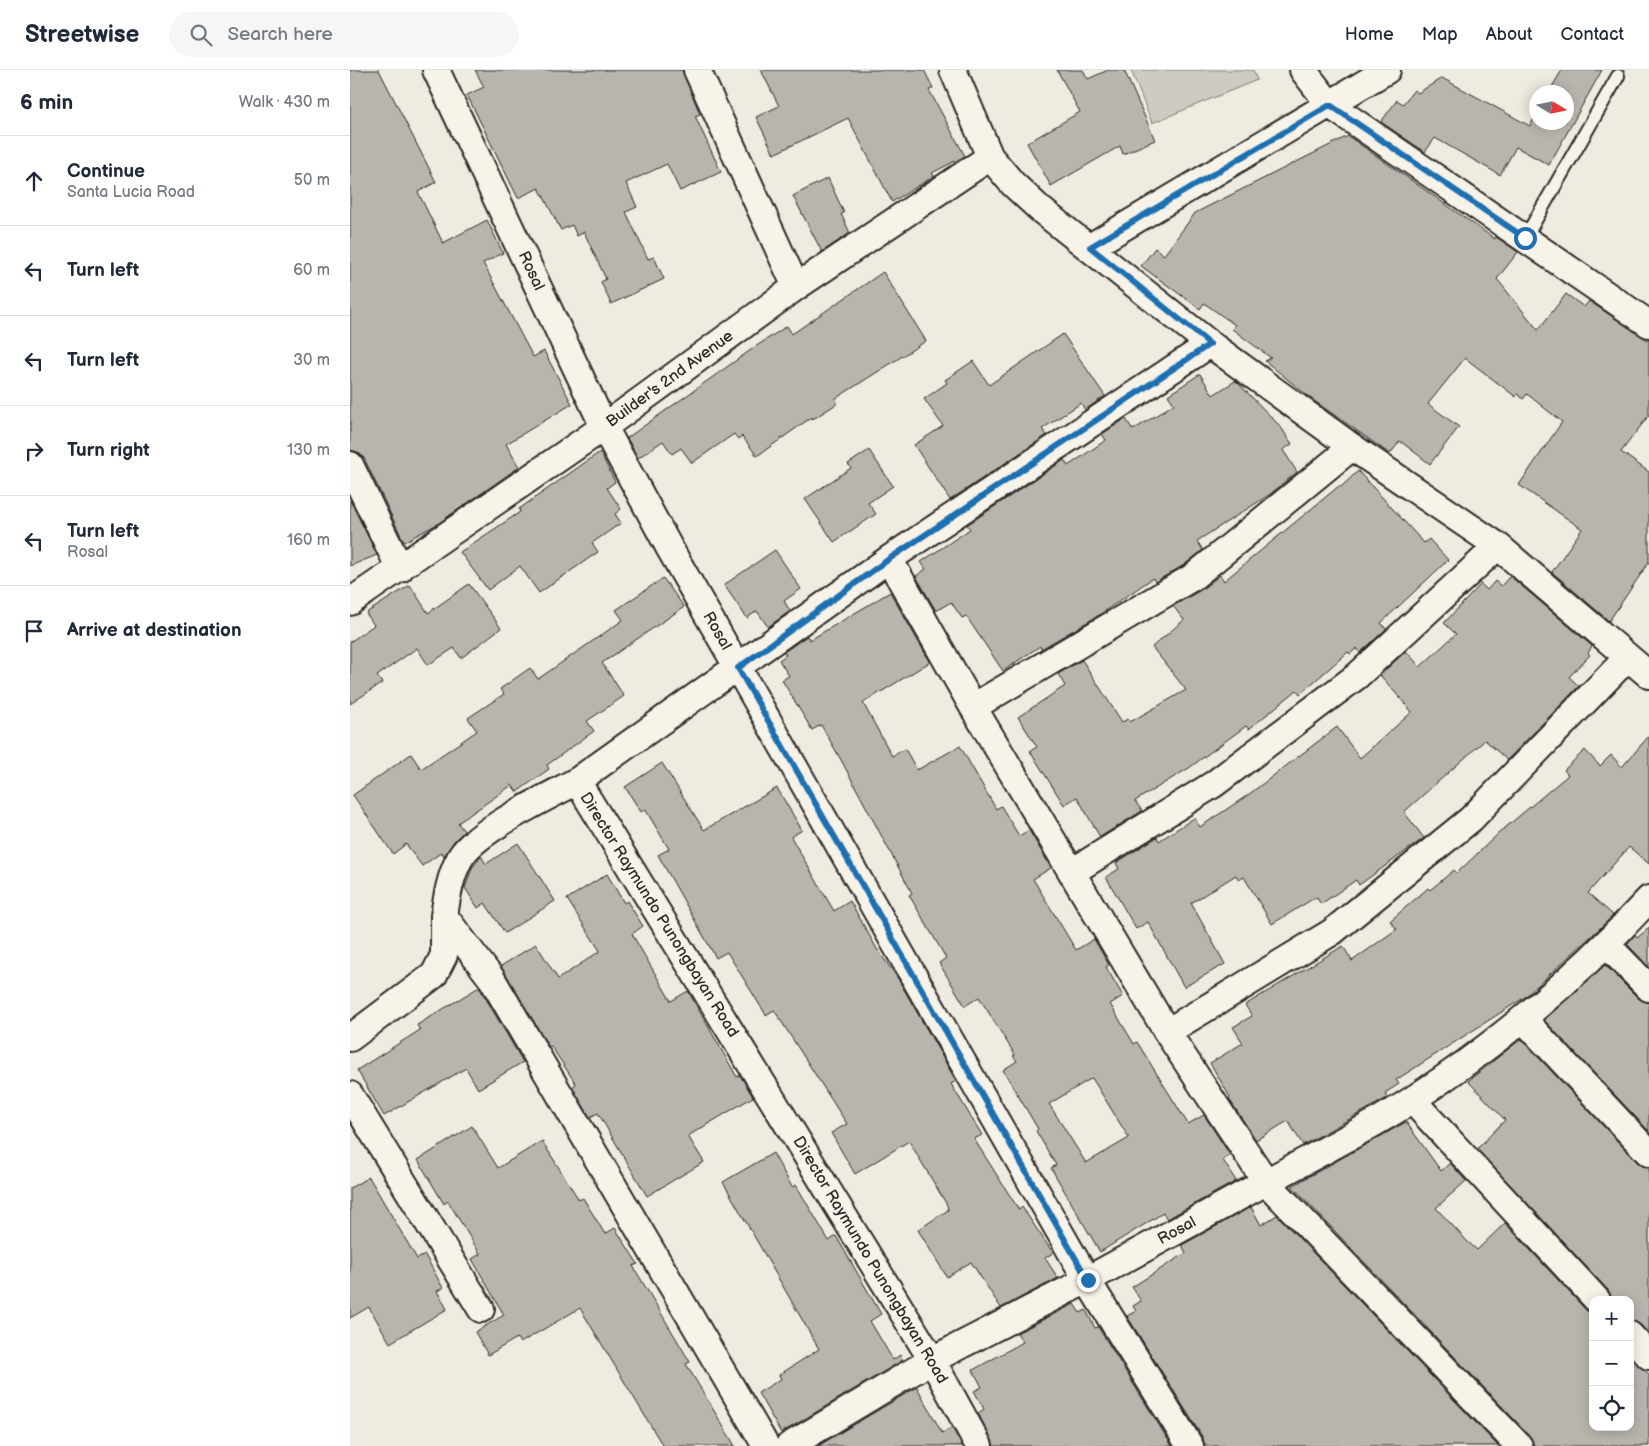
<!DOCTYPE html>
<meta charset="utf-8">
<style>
:root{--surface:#fff;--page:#f6f6f7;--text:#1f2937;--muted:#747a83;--line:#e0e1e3}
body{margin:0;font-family:"Balsamiq Sans",sans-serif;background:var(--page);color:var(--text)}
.controls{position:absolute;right:15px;bottom:15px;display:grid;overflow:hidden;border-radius:10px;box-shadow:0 2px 12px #0003}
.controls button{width:45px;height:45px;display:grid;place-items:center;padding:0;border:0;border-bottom:1px solid var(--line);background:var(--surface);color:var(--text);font:25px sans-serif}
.compass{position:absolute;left:1179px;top:15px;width:45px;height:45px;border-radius:50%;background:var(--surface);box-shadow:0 2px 12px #0003;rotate:100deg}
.stop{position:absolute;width:15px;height:15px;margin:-11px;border:4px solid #1f6fb2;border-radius:50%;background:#fff}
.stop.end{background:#1f6fb2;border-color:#fff;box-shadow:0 1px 5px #0008}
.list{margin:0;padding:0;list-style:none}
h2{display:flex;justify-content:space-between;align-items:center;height:65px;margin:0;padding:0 20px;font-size:21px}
h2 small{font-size:16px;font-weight:400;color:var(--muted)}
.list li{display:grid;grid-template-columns:32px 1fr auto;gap:15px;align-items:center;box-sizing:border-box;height:90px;padding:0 20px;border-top:1px solid var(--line)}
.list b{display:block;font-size:19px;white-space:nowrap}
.list p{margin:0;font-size:16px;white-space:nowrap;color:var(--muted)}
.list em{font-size:16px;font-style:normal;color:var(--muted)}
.icon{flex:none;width:28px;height:28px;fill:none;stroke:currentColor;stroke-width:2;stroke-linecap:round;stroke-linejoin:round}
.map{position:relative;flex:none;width:1299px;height:1376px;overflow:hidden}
header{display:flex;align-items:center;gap:30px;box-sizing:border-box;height:70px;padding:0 25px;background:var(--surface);border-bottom:1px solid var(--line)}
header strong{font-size:24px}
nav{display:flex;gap:28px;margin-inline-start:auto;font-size:18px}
.search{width:350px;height:45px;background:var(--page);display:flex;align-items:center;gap:12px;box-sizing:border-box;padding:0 18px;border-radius:28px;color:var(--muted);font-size:19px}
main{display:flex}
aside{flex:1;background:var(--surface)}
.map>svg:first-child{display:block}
</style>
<header>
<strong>Streetwise</strong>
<div class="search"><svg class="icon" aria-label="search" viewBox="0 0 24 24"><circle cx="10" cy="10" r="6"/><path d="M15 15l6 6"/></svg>Search here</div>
<nav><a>Home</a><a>Map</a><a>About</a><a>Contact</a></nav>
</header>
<main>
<aside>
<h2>6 min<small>Walk · 430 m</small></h2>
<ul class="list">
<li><svg class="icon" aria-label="ahead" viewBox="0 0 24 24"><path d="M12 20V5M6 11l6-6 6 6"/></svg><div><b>Continue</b><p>Santa Lucia Road</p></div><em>50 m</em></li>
<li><svg class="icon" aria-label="left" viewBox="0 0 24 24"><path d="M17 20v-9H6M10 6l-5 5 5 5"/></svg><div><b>Turn left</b></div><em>60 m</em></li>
<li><svg class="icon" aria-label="left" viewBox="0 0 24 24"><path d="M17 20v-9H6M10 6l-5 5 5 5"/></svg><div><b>Turn left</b></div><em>30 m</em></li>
<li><svg class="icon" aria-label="right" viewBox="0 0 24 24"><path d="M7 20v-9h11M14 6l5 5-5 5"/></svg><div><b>Turn right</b></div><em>130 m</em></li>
<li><svg class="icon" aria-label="left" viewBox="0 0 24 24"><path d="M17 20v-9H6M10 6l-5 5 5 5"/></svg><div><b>Turn left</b><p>Rosal</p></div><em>160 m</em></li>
<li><svg class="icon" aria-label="arrive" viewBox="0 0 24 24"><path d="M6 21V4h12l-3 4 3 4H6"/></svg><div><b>Arrive at destination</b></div></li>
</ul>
</aside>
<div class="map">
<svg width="1299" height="1376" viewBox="0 0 1299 1376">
<rect width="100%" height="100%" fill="#efebe0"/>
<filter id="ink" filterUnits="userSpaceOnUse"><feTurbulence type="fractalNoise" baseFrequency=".02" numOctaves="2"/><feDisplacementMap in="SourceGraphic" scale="10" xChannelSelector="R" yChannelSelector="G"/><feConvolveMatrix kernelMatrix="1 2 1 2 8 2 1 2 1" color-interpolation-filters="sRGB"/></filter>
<g filter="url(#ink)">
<path fill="#cfcbc2" stroke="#7d7b76" d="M 781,0 L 903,0 L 907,10 L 802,53 Z"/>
<path fill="#b8b5ae" stroke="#2b2b2b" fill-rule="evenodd" d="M 0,0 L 29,0 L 86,112 L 68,122 L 93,173 L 137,150 L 153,183 L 133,193 L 183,287 L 194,281 L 222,334 L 156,374 L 169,397 L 89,453 L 54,472 L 14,388 L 8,382 L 0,380 Z
M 125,0 L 332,0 L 350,44 L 345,46 L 371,102 L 330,121 L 317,94 L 276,113 L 287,137 L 276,142 L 298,189 L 304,187 L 314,209 L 261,234 L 251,212 L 256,209 L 234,162 L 227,166 L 222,155 L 211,160 L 189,118 L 168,128 L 117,25 L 134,17 Z
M 411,0 L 574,0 L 583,18 L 579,20 L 615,86 L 582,103 L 584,106 L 542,132 L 498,48 L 424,84 L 406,47 L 429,36 Z
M 707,0 L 733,0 L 738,9 L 758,0 L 774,0 L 805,70 L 773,84 L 770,76 L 701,116 L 677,73 L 730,42 Z
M 1212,0 L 1252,0 L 1199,95 L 1166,77 L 1150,105 L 1085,68 L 1075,82 L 1031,52 L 1047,30 L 1053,34 L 1064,20 L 1068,23 L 1092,8 L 1180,56 L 1186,45 L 1186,52 L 1216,52 L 1216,22 L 1199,22 Z
M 998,66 L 1145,169 L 1146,167 L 1168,182 L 1147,209 L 1188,260 L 1216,224 L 1234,237 L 1239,231 L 1299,271 L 1299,345 L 1271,382 L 1299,402 L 1299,492 L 1259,551 L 1202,502 L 1232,459 L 1169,415 L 1212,352 L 1177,324 L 1173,329 L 1167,324 L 1166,327 L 1115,288 L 1078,334 L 1109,357 L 1080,394 L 1050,371 L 1040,384 L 963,330 L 915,291 L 921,288 L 882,259 L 885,255 L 854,233 L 850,239 L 791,196 L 805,178 L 814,185 L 845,143 Z
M 478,108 L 494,143 L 491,144 L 500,163 L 472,182 L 443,126 Z
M 533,202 L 576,271 L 485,329 L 488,333 L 463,349 L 462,347 L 407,386 L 392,366 L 388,369 L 384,364 L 342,393 L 331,378 L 322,384 L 313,371 L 288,388 L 277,368 L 405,277 L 437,256 L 442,264 Z
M 713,264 L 755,326 L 735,340 L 731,333 L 692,359 L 697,365 L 600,430 L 564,375 L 593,356 L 574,329 L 597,313 L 595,310 L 623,291 L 639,315 Z
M 850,304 L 863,325 L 885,311 L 887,312 L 930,356 L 942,374 L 933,380 L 947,402 L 919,425 L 847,471 L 853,480 L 834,495 L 805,512 L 803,508 L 746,547 L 691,579 L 690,576 L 653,601 L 616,546 L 612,548 L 601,532 L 586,541 L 566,506 L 576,499 L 571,492 L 620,459 L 617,455 L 714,390 L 718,396 L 756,370 L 752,364 L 772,351 L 776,349 L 783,360 L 824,334 L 818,325 Z
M 519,380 L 543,416 L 518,433 L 526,444 L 484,472 L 455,429 L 501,398 L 498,394 Z
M 250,382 L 265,412 L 257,418 L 271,439 L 265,444 L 271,453 L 242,473 L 248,482 L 189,523 L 170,496 L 138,520 L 110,482 L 170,442 L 169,439 Z
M 1008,401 L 1074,473 L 1079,469 L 1098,490 L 1031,553 L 1036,559 L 1010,583 L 1007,578 L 1000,584 L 998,582 L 950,624 L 947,620 L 899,659 L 896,656 L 839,698 L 785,731 L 792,741 L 750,767 L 727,727 L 714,735 L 680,681 L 687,677 L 668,647 L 715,616 L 708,604 L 732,590 L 772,652 L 778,649 L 780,652 L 836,620 L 802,577 L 834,550 L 823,536 L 851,520 L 870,505 L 874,511 L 989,416 L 991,417 Z
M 0,430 L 27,485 L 0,496 Z
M 425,480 L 451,519 L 434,531 L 440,541 L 418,557 L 407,541 L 397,548 L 374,515 Z
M 1160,506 L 1242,576 L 1238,583 L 1240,585 L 1219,607 L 1229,616 L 1157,690 L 1135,670 L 1054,742 L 1074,768 L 1009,815 L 1006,810 L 971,834 L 966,827 L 922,854 L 894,807 L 889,810 L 886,805 L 841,833 L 875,894 L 834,917 L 798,852 L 786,859 L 756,807 L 769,799 L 766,793 L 807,767 L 809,771 L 844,748 L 850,757 L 898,725 L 987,657 L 1010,688 L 1062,642 L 1030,605 L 1056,581 L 1070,597 L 1106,564 L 1094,553 L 1131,514 L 1137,520 L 1145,511 L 1151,516 Z
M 313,508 L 334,537 L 252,593 L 274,626 L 237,651 L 244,661 L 197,695 L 199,699 L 167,722 L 162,715 L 108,753 L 114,761 L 104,771 L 94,786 L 92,782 L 72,796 L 56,774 L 43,784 L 3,725 L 61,684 L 71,699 L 127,661 L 118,648 L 154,624 L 150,619 L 180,598 L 188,609 L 273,550 L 266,540 Z
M 119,514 L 151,558 L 111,588 L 104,578 L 78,595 L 67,578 L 27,606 L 32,613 L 0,634 L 0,572 L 24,555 L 16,543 L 60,515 L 78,543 Z
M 540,522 L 580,592 L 513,633 L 542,686 L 555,679 L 567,700 L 610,676 L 646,739 L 651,736 L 669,766 L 679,760 L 701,798 L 683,809 L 726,880 L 744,869 L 759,895 L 756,897 L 773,926 L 760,934 L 784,974 L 787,972 L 838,1054 L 854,1045 L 880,1085 L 873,1090 L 886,1111 L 817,1149 L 813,1143 L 750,1182 L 701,1098 L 706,1095 L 686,1061 L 688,1059 L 653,1000 L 667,991 L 663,986 L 665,985 L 629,927 L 615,936 L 589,893 L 596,888 L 559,825 L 562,823 L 490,688 L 471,655 L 462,660 L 432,610 L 439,606 L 429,590 L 436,585 L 434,582 L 457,566 L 460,570 ZM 742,1008 L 779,1068 L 736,1093 L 699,1034 Z
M 1299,666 L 1299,794 L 1279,777 L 1238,823 L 1263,845 L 1262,847 L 1175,927 L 1046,1010 L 1049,1014 L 1035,1023 L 1037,1028 L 953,1075 L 938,1051 L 906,1070 L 879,1029 L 880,1027 L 860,993 L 893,973 L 883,957 L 902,946 L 895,935 L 993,876 L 1002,891 L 1047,859 L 1040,851 L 1078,818 L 1080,820 L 1104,800 L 1107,803 L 1149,763 L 1218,705 L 1214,700 L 1235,680 L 1250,696 L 1261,685 L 1272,697 Z
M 312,693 L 354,760 L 427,718 L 452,760 L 441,767 L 484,841 L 500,831 L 527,879 L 547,907 L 606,1011 L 601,1014 L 632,1065 L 624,1069 L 669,1140 L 672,1137 L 703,1183 L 695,1188 L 708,1208 L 651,1238 L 621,1192 L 597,1207 L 568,1160 L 598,1140 L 597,1135 L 559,1071 L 505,1104 L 481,1063 L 497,1054 L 424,940 L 416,945 L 377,882 L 366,888 L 308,785 L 319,779 L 295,739 L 291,742 L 275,717 Z
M 168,773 L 205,831 L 155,863 L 135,833 L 128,838 L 115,818 L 122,798 L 131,786 L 136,794 Z
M 257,804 L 274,833 L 277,831 L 293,856 L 282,864 L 321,931 L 338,921 L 387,1007 L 390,1005 L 403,1027 L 338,1066 L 354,1092 L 297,1126 L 248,1043 L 240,1047 L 222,1017 L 226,1014 L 201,976 L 199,977 L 151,896 L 186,874 L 208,909 L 250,881 L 217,829 Z
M 1299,858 L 1299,897 L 1277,874 L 1285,865 L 1287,868 Z
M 1255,895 L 1288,928 L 1299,933 L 1299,1061 L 1194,950 Z
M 129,917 L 173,992 L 128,1019 L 116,998 L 34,1046 L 7,1000 L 70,960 L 67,955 Z
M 1171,969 L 1288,1093 L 1299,1098 L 1299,1264 L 1291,1255 L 1280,1250 L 1280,1230 L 1262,1230 L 1258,1220 L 1127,1079 L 1155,1050 L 1118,1011 Z
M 1056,1052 L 1091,1101 L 1100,1093 L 1116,1111 L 1086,1138 L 1118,1172 L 1127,1180 L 1155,1153 L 1236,1240 L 1243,1244 L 1243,1357 L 1280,1357 L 1280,1288 L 1299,1304 L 1299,1376 L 1184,1376 L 1180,1366 L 942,1116 Z
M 122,1056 L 148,1098 L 192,1071 L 229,1130 L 233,1128 L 255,1164 L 265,1158 L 288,1194 L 283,1196 L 340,1292 L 336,1294 L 385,1376 L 313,1376 L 230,1238 L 170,1273 L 167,1268 L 138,1285 L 125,1262 L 154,1245 L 122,1189 L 130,1184 L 98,1131 L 94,1134 L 68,1090 Z
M 423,1083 L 442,1117 L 446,1115 L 479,1171 L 486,1166 L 531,1244 L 520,1251 L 543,1290 L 550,1285 L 553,1290 L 431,1363 L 408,1323 L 431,1309 L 429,1305 L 469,1279 L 373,1112 Z
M 19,1107 L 67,1189 L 75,1185 L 93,1218 L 87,1221 L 97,1239 L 40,1273 L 19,1237 L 0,1248 L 0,1118 Z
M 901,1137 L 911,1155 L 927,1145 L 1148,1376 L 855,1376 L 853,1368 L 777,1246 L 786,1241 L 783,1236 L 791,1231 L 782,1217 L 836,1183 L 832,1175 Z
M 724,1234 L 730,1243 L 736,1240 L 745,1258 L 748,1257 L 822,1376 L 644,1376 L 628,1343 L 634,1339 L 624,1321 L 632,1317 L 623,1300 L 673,1272 L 667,1263 Z
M 567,1317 L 592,1363 L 602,1357 L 612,1376 L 468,1376 Z"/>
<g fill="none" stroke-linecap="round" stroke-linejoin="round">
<g stroke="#2b2b2b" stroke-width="16">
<path id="lane" d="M 1175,168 L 1268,6"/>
</g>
<g stroke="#2b2b2b" stroke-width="30">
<path id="street" d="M 86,0 L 254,357 L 320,479 L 737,1210 L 840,1376
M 347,0 L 446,217
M 603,0 L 640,87 L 663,114 L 691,140 L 860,274 L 539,489 L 227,711 L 582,1290 L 629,1376
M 953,0 L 980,35 L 1299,254
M 740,177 L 1037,0
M 860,274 L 1002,377 L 1148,476 L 1299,605
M 0,395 L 50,499
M 539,489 L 623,637 L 817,962 L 916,1112 C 965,1085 1016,1060 1062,1030 C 1149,973 1229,905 1299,829
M 0,532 L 254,357 L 446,217 L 640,87
M 623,637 L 843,507 L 1002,377
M 227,711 C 198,727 122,762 109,790 C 100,807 97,827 94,846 L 142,909 L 416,1376
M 722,802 L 864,714 L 1007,606 L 1148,476
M 1257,875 L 1299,918
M 1173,949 L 1299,1083
M 817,962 L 982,862 L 1121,749 L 1278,587
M 0,968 L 84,905 L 94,885 L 94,846
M 0,1025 L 131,1239
M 1062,1030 L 1247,1230
M 1280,1265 L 1299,1286
M 439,1376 L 582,1290 L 737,1210 L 916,1112 L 1169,1376"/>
</g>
<use href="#lane" stroke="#f7f3e8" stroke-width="12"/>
<use href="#street" stroke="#f7f3e8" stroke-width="26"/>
</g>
</g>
<g fill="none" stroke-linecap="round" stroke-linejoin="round" filter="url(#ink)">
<path stroke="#1f6fb2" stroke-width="6" d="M 738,1210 L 388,598 L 539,489 L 860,274 L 740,177 L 980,35 L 1175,168"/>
</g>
<g text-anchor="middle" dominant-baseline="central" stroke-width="5" stroke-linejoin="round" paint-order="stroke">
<g font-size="16" fill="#2b2b2b" stroke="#f7f3e8">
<text transform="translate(181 201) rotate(65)">Rosal</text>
<text transform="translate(320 309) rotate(-36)">Builder's 2nd Avenue</text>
<text transform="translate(367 561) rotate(60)">Rosal</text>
<text transform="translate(309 845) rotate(58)">Director Raymundo Punongbayan Road</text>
<text transform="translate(827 1161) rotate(-29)">Rosal</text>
<text transform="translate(520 1190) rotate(59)">Director Raymundo Punongbayan Road</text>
</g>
</g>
</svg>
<div class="controls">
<button>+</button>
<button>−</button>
<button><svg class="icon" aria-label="locate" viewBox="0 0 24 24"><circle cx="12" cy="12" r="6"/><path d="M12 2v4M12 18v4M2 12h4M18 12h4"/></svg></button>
</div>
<svg class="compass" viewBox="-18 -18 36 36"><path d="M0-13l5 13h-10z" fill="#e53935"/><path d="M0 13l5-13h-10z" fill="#747a83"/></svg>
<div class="stop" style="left:1175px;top:168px"></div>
<div class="stop end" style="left:738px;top:1210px"></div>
</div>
</main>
